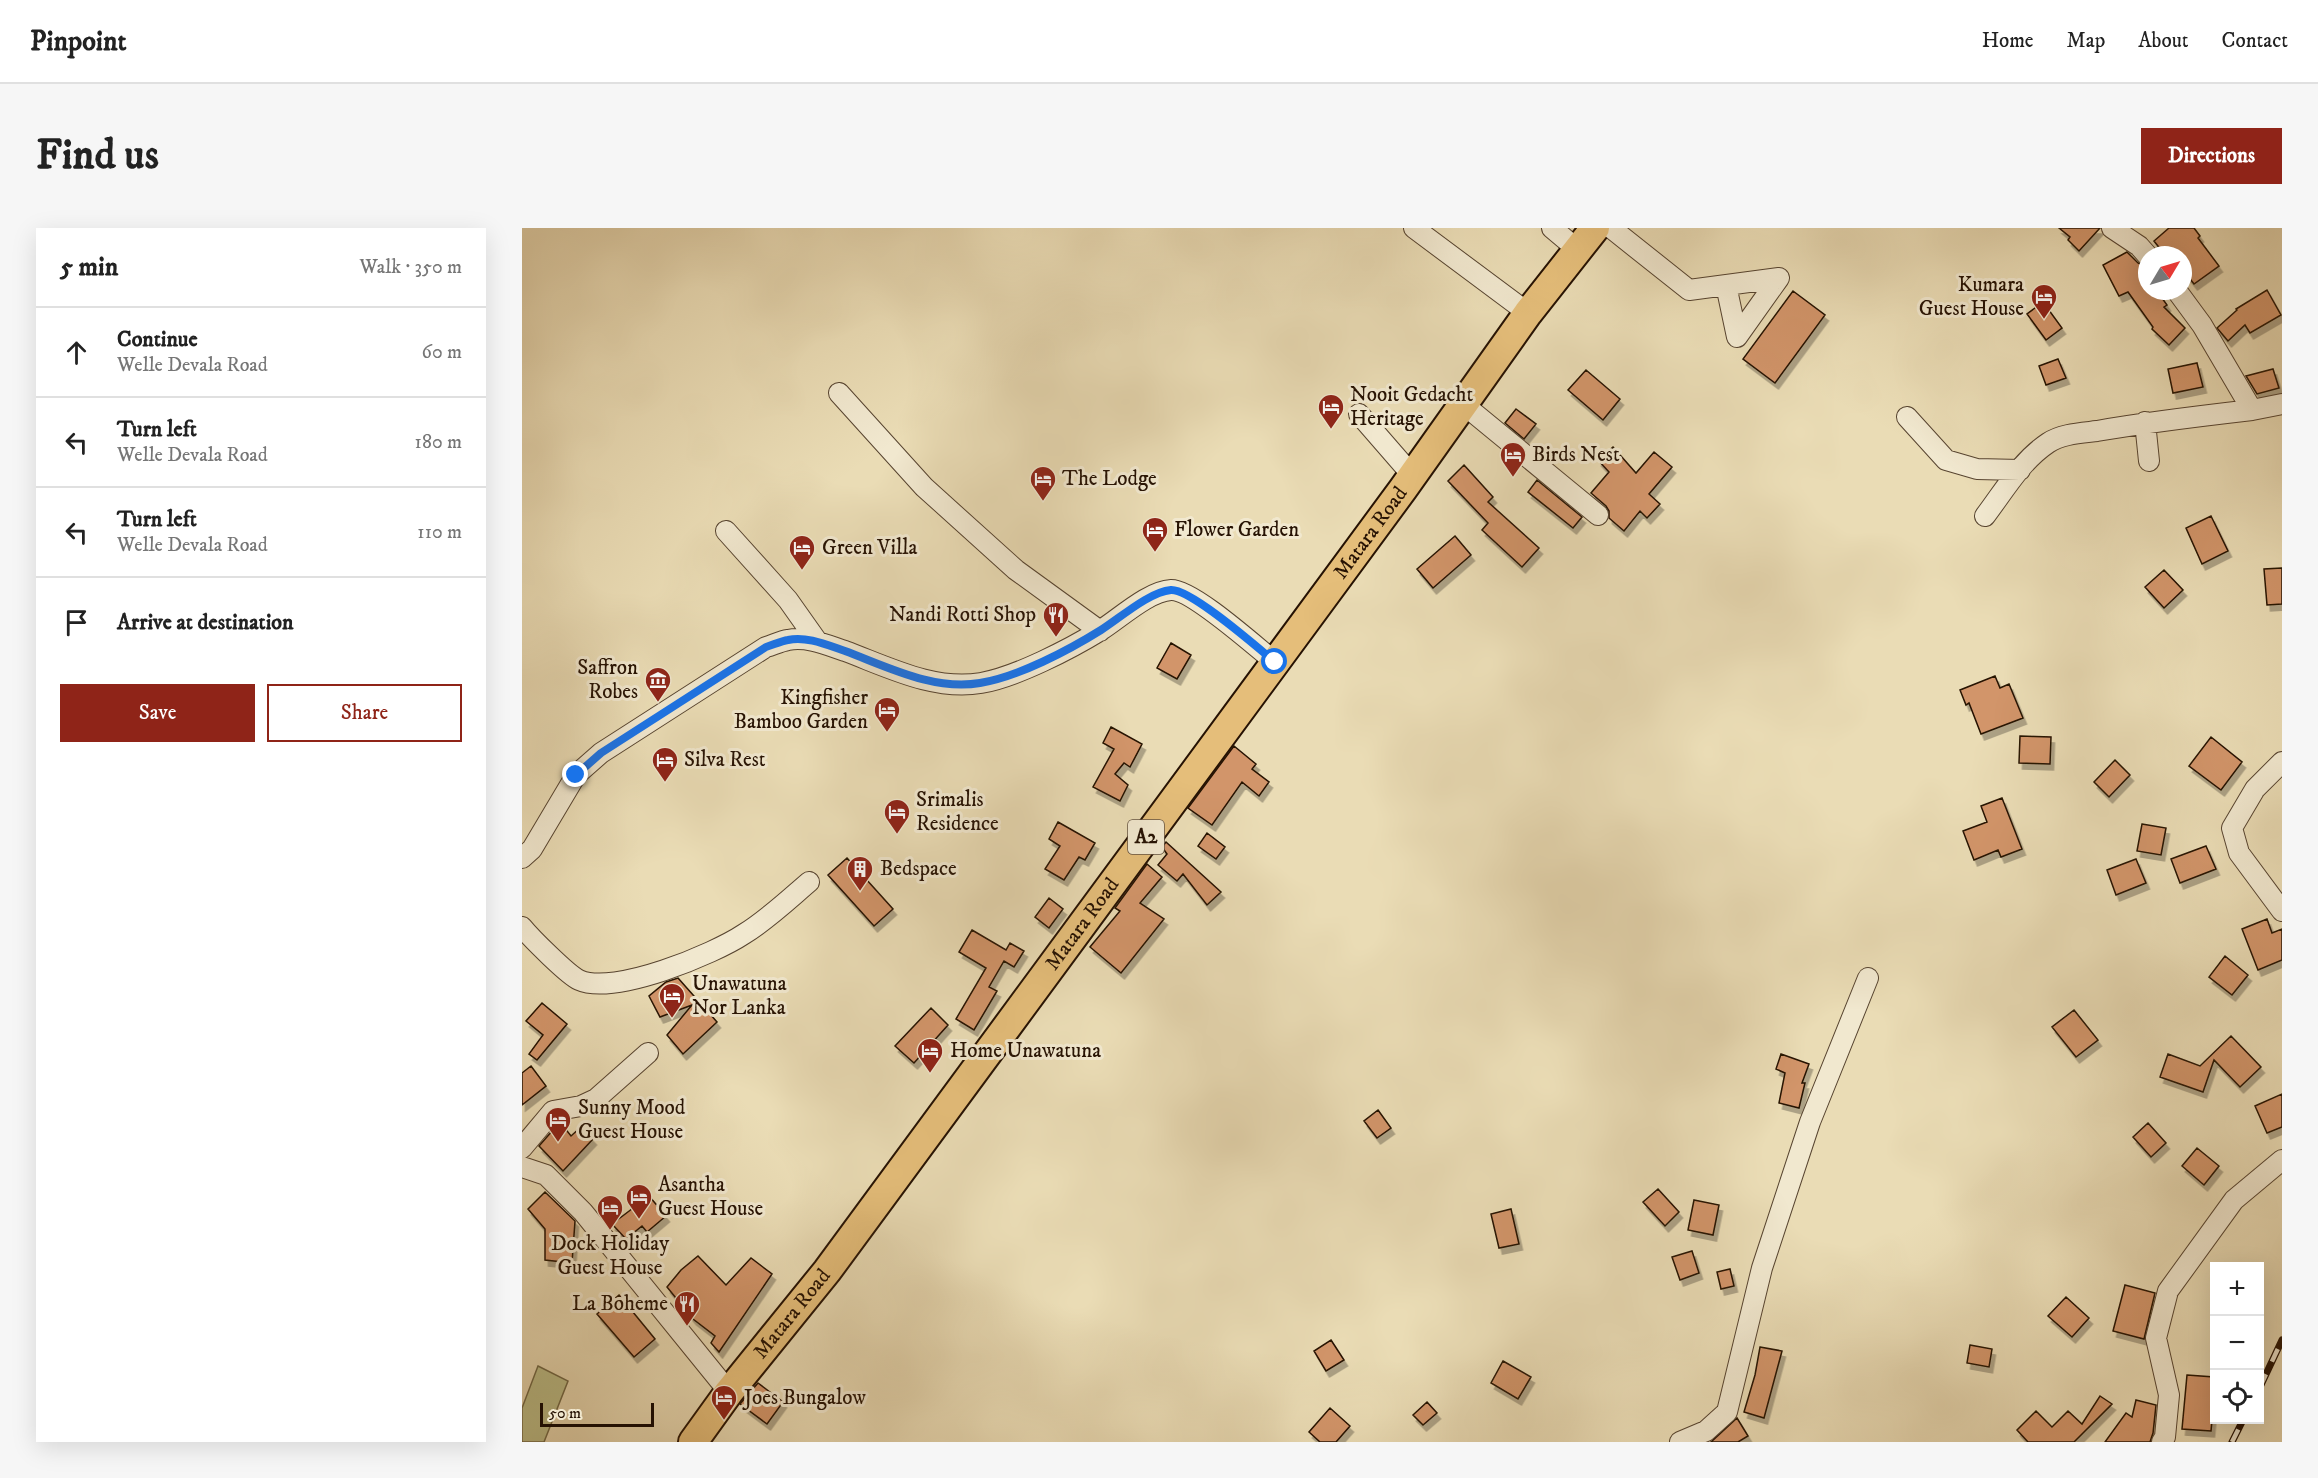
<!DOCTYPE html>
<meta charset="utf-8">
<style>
:root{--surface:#fff;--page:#f6f6f6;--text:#222;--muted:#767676;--line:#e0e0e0;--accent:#8f2418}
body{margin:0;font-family:"IM FELL DW Pica",serif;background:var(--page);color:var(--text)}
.controls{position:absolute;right:18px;bottom:18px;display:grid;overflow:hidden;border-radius:0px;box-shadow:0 6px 24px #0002}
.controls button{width:54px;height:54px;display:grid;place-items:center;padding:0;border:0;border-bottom:2px solid var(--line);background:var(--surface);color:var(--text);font:30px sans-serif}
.compass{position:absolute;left:1616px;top:18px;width:54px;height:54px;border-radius:50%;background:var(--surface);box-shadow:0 6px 24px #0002;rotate:52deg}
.scale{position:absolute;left:18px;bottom:15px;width:114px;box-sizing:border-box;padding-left:6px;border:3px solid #261203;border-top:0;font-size:16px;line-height:21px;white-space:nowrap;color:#261203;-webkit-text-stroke:4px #f1e8cf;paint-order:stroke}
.stop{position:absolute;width:18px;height:18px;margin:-14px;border:4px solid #1a73e8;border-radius:50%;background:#fff}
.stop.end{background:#1a73e8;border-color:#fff;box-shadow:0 2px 6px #0008}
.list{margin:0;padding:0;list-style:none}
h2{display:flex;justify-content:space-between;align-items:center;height:78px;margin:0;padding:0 24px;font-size:26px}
h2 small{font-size:20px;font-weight:400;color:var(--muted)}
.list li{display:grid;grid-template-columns:39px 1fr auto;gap:18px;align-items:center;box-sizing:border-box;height:90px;padding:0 24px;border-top:2px solid var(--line)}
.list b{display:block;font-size:22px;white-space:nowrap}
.list p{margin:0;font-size:20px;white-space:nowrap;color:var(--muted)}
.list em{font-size:20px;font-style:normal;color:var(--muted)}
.actions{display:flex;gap:12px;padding:18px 24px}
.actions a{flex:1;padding:14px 0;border:2px solid var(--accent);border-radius:0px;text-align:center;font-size:21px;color:var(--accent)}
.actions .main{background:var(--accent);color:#fff}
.icon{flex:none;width:33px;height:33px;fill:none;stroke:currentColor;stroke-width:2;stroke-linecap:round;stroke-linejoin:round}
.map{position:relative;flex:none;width:1760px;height:1214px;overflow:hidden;border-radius:0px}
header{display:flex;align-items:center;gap:36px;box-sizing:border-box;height:84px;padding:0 30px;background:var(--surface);border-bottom:2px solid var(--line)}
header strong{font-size:28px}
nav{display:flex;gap:33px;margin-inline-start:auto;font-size:21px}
.intro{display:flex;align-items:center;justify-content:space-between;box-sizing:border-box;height:144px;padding:0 36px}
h1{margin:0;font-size:42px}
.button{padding:15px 27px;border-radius:0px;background:var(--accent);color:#fff;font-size:21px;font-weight:700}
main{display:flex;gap:36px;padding:0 36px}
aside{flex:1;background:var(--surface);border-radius:0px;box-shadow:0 6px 24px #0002}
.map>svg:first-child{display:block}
</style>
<header>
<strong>Pinpoint</strong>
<nav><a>Home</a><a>Map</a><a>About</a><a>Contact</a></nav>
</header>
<div class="intro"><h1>Find us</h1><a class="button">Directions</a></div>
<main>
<aside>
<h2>5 min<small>Walk · 350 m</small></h2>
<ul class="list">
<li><svg class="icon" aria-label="ahead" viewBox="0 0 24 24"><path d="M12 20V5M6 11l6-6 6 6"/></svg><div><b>Continue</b><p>Welle Devala Road</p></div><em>60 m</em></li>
<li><svg class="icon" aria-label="left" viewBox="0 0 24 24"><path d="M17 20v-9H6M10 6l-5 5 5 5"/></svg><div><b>Turn left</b><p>Welle Devala Road</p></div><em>180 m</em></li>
<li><svg class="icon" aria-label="left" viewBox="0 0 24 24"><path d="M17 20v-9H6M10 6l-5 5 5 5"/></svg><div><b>Turn left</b><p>Welle Devala Road</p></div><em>110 m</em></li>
<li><svg class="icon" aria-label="arrive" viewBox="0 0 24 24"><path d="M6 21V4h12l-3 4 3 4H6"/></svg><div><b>Arrive at destination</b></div></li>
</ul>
<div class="actions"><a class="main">Save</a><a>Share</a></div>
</aside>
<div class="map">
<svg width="1760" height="1214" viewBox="0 0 1760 1214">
<defs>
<filter id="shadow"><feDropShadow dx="3.5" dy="6" stdDeviation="0" flood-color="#0004"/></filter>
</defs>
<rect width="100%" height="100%" fill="#eadcb5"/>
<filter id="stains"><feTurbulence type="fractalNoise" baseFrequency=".00333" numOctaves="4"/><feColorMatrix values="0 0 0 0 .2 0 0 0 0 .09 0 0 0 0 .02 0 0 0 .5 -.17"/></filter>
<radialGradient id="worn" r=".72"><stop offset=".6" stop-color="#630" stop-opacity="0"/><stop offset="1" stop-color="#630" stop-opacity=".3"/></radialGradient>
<path fill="#bcbf8a" stroke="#716846" stroke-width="1.5" d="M 16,1138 L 46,1153 L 22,1214 L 0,1214 L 0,1180 Z"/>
<path fill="#d2956a" stroke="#261203" stroke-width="1.5" filter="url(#shadow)" d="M 1537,0 L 1578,0 L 1557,23 L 1546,12 L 1548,9 Z
M 1647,0 L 1672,0 L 1678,8 L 1676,10 L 1697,38 L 1672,56 L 1661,42 L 1661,27 L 1643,27 L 1632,13 Z
M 1605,24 L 1616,35 L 1624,39 L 1625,63 L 1635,63 L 1645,77 L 1642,79 L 1663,100 L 1647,117 L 1630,101 L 1631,99 L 1606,64 L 1597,68 L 1581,37 Z
M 1745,62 L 1759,87 L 1728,105 L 1723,97 L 1706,113 L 1695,100 L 1715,82 L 1714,81 Z
M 1271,63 L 1303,87 L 1253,155 L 1221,131 Z
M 1521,74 L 1540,100 L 1524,112 L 1505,86 Z
M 1536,131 L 1544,150 L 1524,157 L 1517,138 Z
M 1675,135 L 1681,159 L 1651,165 L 1646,141 Z
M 1751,141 L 1757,160 L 1735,166 L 1724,148 Z
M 1064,142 L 1098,171 L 1081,192 L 1046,162 Z
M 994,181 L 1014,196 L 1002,211 L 983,195 Z
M 1091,219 L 1114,245 L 1132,224 L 1150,239 L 1127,266 L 1138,276 L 1125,290 L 1118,283 L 1102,303 L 1087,290 L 1087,283 L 1084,278 L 1069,265 L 1087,244 L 1076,232 Z
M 942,237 L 971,269 L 966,274 L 1017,320 L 1000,339 L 960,302 L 966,295 L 926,253 Z
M 1015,252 L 1060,289 L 1051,300 L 1006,264 Z
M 1689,288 L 1706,323 L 1680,336 L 1664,300 Z
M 933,308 L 949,327 L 911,360 L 895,341 Z
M 1760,340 L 1760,376 L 1745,377 L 1742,341 Z
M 1642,342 L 1661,362 L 1642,380 L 1623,359 Z
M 649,415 L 669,427 L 655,451 L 635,440 Z
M 1473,448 L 1478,460 L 1487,456 L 1501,490 L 1459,506 L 1447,475 L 1444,477 L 1438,462 Z
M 589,499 L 620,516 L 608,539 L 602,535 L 593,546 L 606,557 L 598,573 L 571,559 L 592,521 L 581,515 Z
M 1498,508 L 1529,509 L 1528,536 L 1497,535 Z
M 1689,509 L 1720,534 L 1699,562 L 1667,538 Z
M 712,518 L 734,536 L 730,541 L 747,554 L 737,568 L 720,554 L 690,597 L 666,580 Z
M 1593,532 L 1608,547 L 1587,569 L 1572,554 Z
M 1480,570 L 1500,621 L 1479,629 L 1476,622 L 1452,632 L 1441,603 L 1465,594 L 1459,578 Z
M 536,594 L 573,615 L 563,632 L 557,629 L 542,652 L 523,641 L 538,618 L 527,611 Z
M 1620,596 L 1644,600 L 1639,627 L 1615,623 Z
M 685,605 L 703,619 L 694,631 L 676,618 Z
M 644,614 L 699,664 L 685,677 L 661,646 L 655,653 L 636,637 L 645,626 L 640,619 Z
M 1684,618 L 1694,641 L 1658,655 L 1649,631 Z
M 325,630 L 371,681 L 352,698 L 306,647 Z
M 1614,631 L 1624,655 L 1594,667 L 1585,642 Z
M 625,636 L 640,649 L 618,675 L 642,691 L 599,745 L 568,719 L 598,683 L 593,680 Z
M 527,670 L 541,681 L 527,700 L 513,689 Z
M 1745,691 L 1750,705 L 1760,701 L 1760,732 L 1736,742 L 1720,701 Z
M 450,702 L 484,722 L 488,715 L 502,723 L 492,739 L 482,733 L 467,759 L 475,763 L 452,802 L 434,791 L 464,740 L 437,724 Z
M 1703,728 L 1726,747 L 1710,767 L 1687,749 Z
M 156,750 L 195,794 L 161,826 L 145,807 L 170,777 L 138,789 L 127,768 L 144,754 Z
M 20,775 L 45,796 L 15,832 L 7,826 L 21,807 L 4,793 Z
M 409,780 L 426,797 L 392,835 L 373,818 Z
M 1552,782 L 1576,812 L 1554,829 L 1530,799 Z
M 1709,808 L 1739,839 L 1718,859 L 1692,832 L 1681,864 L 1638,849 L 1646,826 L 1678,838 Z
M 1259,826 L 1287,836 L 1280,855 L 1283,855 L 1277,880 L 1257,875 L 1263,845 L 1254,841 Z
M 9,838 L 24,858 L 0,877 L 0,845 Z
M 1760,866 L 1760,899 L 1745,905 L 1733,878 Z
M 856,882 L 869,900 L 855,910 L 842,893 Z
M 38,894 L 49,908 L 59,899 L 71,911 L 41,943 L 17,918 Z
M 1626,895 L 1644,915 L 1629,929 L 1611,909 Z
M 1675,920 L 1697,938 L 1682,957 L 1660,938 Z
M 1136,961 L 1157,984 L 1143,998 L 1121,974 Z
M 23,964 L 53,993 L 50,1035 L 23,1032 L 23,1001 L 6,981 Z
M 127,968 L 144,988 L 125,1004 L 120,998 L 104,1011 L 90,996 Z
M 1172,972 L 1197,977 L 1191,1007 L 1166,1002 Z
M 989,981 L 997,1016 L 977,1020 L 969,986 Z
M 1170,1023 L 1177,1045 L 1158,1052 L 1150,1029 Z
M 176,1028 L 204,1057 L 229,1030 L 250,1046 L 197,1124 L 189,1115 L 193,1108 L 171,1091 L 145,1059 L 159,1042 Z
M 1208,1041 L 1212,1058 L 1199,1061 L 1195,1044 Z
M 1603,1057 L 1633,1065 L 1622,1111 L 1591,1103 Z
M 97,1067 L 133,1111 L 112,1129 L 75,1086 Z
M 1544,1069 L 1567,1090 L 1550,1109 L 1526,1088 Z
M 809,1112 L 822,1132 L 804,1143 L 792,1123 Z
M 1448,1117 L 1470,1121 L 1467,1139 L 1445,1135 Z
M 1238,1119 L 1260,1123 L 1242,1190 L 1222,1184 L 1233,1147 Z
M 981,1133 L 1009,1149 L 996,1171 L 969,1155 Z
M 1665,1147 L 1692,1149 L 1692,1172 L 1689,1203 L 1660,1201 Z
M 236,1155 L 261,1174 L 245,1196 L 218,1176 Z
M 1578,1168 L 1590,1176 L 1552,1214 L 1506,1214 L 1495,1202 L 1514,1183 L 1530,1199 L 1546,1183 L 1560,1196 Z
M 1614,1172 L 1634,1177 L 1631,1205 L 1628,1214 L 1583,1214 L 1604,1185 L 1610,1189 Z
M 905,1174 L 915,1185 L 901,1197 L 891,1187 Z
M 808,1180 L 828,1198 L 814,1214 L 798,1214 L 787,1204 Z
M 1215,1190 L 1226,1208 L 1216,1214 L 1189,1214 Z"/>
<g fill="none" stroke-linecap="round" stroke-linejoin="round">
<g stroke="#574430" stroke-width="22">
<path id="minor" d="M 892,0 L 1006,85
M 1030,0 L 1056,22
M 1089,0 L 1167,62 L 1257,50 L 1215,109 L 1204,57
M 1590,0 L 1617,18 L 1625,27
M 1655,63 L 1680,97 L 1730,182 L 1760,176
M 317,165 L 402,259 L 494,342 L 578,403
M 941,176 L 1076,287
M 837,186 L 890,247
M 1385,189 L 1424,232 L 1455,241 L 1498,242
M 1623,194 L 1627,233
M 1463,288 C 1482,263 1499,233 1526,215 C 1539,206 1559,205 1575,203 C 1626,194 1678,188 1730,182
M 204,303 L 266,372 L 295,413
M 1760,534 L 1733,561 L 1710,600 L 1717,625 L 1760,683
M 0,630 L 10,621 L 54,547 L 79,525 L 244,419 C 251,417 259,413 266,412 C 285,408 305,417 323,423 C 366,439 412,463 459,455 C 494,449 548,421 579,402 C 598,390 627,363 649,362 C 670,361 734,419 753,434
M 0,699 C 9,710 46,747 57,752 C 92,768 192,726 222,706 C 245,692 266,672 287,654
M 0,920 L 31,883 L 59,878 L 74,871 L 126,825
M 0,939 L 24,947 L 61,984 L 207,1164
M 1158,1214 L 1184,1203 L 1205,1184 L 1240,1040 L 1288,894 L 1346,750
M 1640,1214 L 1643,1209 L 1647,1167 L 1634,1110 L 1646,1063 L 1712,972 L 1760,932"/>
</g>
<g stroke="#261203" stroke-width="32">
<g id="highway">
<path id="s1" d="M 171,1214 L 207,1164 L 305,1043 L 881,261 L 1006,85 L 1073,0"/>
</g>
</g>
<use href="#minor" stroke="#f1e8cf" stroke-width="20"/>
<use href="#highway" stroke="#e5be7a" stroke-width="28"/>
<g stroke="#261203" stroke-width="7">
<path id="rail" d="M 1738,1159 L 1760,1112
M 1710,1214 L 1721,1192"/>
</g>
<use href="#rail" stroke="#f1e8cf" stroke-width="4.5" stroke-dasharray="14" stroke-linecap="butt"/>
</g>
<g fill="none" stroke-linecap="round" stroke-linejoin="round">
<path stroke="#1a73e8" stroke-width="8" d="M 54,547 L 79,525 L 244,419 C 251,417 259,413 266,412 C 285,408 305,417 323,423 C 366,439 412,463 458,455 C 496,449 547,422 579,402 C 598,390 627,364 649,362 C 669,361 735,419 753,434"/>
</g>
<defs>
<g id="hotel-pin" transform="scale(1.35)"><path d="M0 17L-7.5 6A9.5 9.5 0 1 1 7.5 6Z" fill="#8f2418" stroke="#f1e8cf"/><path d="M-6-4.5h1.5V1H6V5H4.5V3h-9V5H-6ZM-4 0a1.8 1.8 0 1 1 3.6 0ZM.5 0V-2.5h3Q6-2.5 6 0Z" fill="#fff"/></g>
<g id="restaurant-pin" transform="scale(1.35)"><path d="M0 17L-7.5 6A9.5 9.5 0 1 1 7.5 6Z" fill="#8f2418" stroke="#f1e8cf"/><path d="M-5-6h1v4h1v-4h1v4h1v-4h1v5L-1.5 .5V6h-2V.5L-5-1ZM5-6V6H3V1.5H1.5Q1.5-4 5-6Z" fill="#fff"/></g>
<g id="museum-pin" transform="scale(1.35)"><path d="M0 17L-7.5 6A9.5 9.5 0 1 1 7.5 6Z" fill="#8f2418" stroke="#f1e8cf"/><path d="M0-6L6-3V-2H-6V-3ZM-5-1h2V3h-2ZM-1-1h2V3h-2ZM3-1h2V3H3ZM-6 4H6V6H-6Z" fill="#fff"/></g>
<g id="building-pin" transform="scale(1.35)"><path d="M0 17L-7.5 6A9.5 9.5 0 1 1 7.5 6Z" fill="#8f2418" stroke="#f1e8cf"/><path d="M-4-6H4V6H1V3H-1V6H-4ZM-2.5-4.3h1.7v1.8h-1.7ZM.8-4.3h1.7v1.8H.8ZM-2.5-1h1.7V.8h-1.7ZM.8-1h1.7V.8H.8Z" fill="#fff"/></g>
</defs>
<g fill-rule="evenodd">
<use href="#hotel-pin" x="1522" y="69"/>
<use href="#hotel-pin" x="809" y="179"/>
<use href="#hotel-pin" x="991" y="227"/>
<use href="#hotel-pin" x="521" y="251"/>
<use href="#hotel-pin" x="633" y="302"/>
<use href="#hotel-pin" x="280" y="320"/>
<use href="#restaurant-pin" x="534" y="387"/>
<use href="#museum-pin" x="136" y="452"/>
<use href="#hotel-pin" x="365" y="482"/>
<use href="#hotel-pin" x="143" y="532"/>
<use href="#hotel-pin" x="375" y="584"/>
<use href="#building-pin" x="338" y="641"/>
<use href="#hotel-pin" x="150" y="768"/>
<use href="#hotel-pin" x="408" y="823"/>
<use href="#hotel-pin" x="36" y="892"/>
<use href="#hotel-pin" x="117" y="969"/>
<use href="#hotel-pin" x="88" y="980"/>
<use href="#restaurant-pin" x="165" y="1076"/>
<use href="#hotel-pin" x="202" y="1170"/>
</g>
<g text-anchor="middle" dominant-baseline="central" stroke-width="6" stroke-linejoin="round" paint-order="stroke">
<rect fill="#f1e8cf" stroke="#635240" stroke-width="1.5" x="606" y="592" width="36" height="34" rx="4.5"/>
<g font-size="20" font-weight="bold" fill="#261203">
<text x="624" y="609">A2</text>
</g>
<g font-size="21" fill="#261203" stroke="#f1e8cf" text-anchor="start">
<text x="1502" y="57" text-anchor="end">Kumara<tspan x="1502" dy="24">Guest House</tspan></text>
<text x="828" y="167">Nooit Gedacht<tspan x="828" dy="24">Heritage</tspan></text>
<text x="1010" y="227">Birds Nest</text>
<text x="540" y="251">The Lodge</text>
<text x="652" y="302">Flower Garden</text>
<text x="300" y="320">Green Villa</text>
<text x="514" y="387" text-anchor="end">Nandi Rotti Shop</text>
<text x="116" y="440" text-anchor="end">Saffron<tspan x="116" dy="24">Robes</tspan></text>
<text x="346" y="470" text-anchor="end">Kingfisher<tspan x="346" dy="24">Bamboo Garden</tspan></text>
<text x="162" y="532">Silva Rest</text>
<text x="394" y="572">Srimalis<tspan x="394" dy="24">Residence</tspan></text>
<text x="358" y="641">Bedspace</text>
<text x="170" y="756">Unawatuna<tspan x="170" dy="24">Nor Lanka</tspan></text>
<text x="428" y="823">Home Unawatuna</text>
<text x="56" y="880">Sunny Mood<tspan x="56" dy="24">Guest House</tspan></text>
<text x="136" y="957">Asantha<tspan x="136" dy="24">Guest House</tspan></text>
<text x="88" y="1016" text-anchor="middle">Dock Holiday<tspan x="88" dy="24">Guest House</tspan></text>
<text x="146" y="1076" text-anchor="end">La Boheme</text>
<text x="222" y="1170">Joes Bungalow</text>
</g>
<g font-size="21" fill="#261203" stroke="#f1e8cf">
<text stroke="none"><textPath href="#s1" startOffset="1134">Matara Road</textPath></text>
<text stroke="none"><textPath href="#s1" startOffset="648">Matara Road</textPath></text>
<text stroke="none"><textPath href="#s1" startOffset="162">Matara Road</textPath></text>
</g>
</g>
<rect width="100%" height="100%" filter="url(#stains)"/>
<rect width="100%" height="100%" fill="url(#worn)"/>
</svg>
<div class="controls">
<button>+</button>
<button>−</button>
<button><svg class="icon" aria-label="locate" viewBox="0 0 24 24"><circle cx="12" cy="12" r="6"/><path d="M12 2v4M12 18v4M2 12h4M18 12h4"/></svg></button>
</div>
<svg class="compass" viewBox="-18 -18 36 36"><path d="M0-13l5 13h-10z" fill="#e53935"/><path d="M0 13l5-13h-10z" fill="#767676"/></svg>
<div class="scale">50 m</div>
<div class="stop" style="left:753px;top:434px"></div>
<div class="stop end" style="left:54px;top:547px"></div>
</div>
</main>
